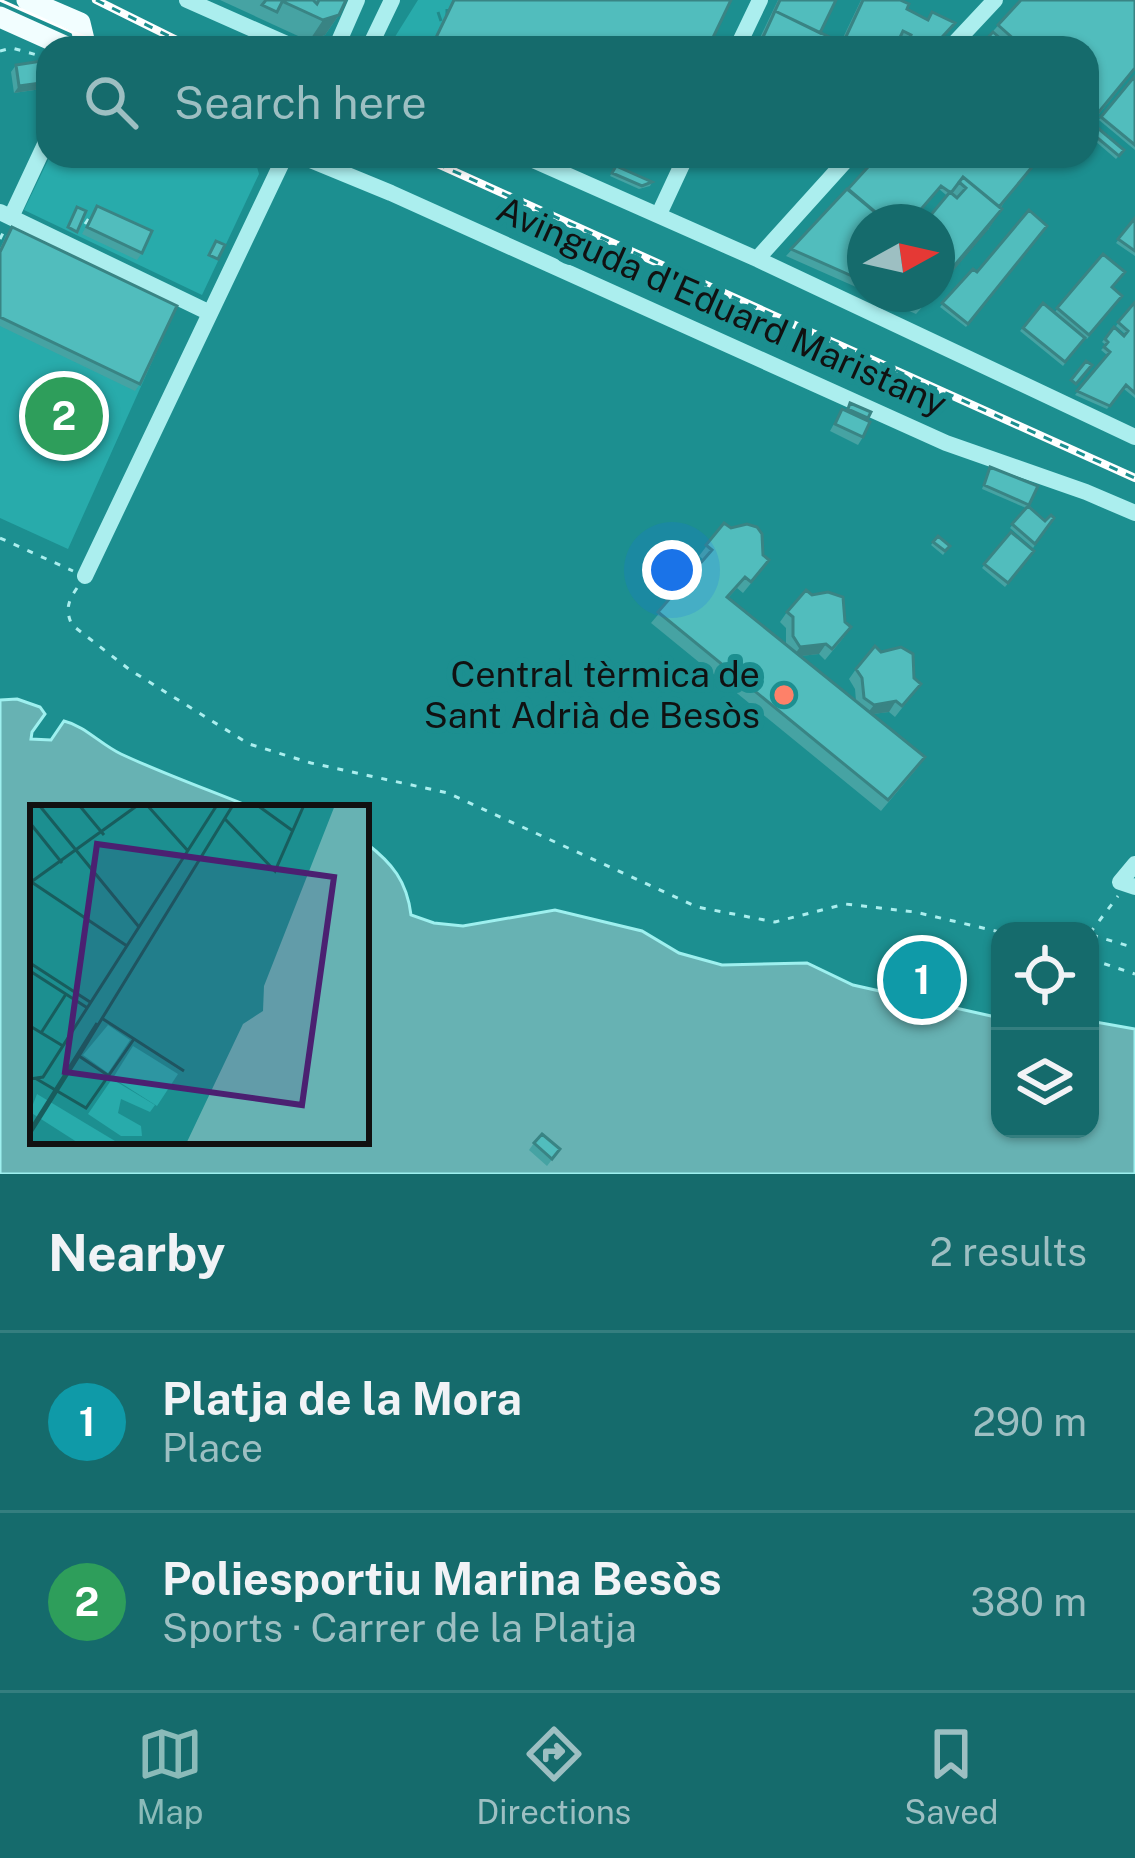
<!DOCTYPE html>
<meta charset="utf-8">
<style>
:root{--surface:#156b6c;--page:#227374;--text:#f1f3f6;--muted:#9dbfc2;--line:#347e7f;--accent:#8bbbb9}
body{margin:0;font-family:"Public Sans",sans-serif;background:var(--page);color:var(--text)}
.controls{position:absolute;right:36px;bottom:36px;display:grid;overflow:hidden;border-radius:24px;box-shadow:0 3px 9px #0004}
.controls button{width:108px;height:108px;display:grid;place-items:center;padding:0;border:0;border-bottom:3px solid var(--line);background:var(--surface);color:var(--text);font:60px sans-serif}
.compass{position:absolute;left:847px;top:204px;width:108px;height:108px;border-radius:50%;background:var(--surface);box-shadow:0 3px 9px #0004;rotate:82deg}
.you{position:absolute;left:672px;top:570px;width:42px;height:42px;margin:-30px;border:9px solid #fff;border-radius:50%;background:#1a73e8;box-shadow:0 0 0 18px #1a73e833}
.badge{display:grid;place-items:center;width:78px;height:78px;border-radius:50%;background:var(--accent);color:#fff;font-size:39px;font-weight:700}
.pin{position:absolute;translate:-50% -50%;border:6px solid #fff;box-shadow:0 3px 12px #0006}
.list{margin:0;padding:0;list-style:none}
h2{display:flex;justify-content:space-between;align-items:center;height:156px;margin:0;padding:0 48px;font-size:51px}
h2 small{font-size:39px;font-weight:400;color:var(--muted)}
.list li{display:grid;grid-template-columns:78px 1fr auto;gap:36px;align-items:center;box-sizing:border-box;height:180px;padding:0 48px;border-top:3px solid var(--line)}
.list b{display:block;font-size:45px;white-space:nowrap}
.list p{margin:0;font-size:39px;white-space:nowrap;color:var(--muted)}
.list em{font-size:39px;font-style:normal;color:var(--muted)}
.icon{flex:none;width:66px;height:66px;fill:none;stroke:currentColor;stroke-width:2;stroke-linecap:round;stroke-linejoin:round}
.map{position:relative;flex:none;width:1135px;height:1174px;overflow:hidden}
.search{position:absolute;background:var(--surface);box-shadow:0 3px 9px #0004;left:36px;right:36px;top:36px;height:132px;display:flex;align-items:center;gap:30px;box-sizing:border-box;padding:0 42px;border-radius:36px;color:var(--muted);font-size:45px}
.sheet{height:516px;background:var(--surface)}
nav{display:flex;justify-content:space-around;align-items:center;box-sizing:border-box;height:168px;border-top:3px solid var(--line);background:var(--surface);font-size:33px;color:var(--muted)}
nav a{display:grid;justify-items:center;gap:6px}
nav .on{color:var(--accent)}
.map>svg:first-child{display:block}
</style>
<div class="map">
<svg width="1135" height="1174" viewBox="0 0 1135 1174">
<defs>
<pattern id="park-tufts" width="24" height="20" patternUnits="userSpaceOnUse" patternTransform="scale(3)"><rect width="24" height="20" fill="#28abab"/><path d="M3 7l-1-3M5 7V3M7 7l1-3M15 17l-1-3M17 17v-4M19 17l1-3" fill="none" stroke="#218a8a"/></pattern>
</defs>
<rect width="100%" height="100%" fill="#1c8f90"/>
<path fill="url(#park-tufts)" d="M 418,0 L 453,0 L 430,48 L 388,48 Z"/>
<path fill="#28abab" d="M 50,156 L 254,156 L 259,174 L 202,295 L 24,210 Z
M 6,235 L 174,313 L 68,549 L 0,518 L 0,249 Z"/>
<path fill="#67b2b3" stroke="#9ef0ef" stroke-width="3" d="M 17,699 L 40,707 L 45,714 L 32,732 L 31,739 L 51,740 L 64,721 C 85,726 100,744 121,754 C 164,774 209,790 253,808 L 33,808 L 33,1141 L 366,1141 L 366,843 C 392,863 407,881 411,915 L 434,923 L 463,926 L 555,910 L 642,931 L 679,953 L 722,965 L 807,963 L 853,985 L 1000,1018 L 1000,1129 L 1090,1129 L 1090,1021 L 1135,1029 L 1135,1174 L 0,1174 L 0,700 Z"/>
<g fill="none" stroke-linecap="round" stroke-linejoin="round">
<path stroke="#abeeee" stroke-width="3" stroke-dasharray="6 9" stroke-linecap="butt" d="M 0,51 L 12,48 L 48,58
M 342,156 L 359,163 L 360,159 L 354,156
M 85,224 L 91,215
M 0,239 L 5,229
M 0,538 L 73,571
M 77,588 C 68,601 65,610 72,625 L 130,670 L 249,744 L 311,763 L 448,793 L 697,907 L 775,922 L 845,904 L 915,912 L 1000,932
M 1090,933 L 1118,896
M 1092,935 L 1135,948
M 1090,959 L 1135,974"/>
<path stroke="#abeeee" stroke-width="16" d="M 187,0 L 296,48
M 336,48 L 357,0
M 369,48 L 392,0
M 737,48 L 760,0
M 950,48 L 995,0
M 301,156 L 391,193 L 946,443 L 1086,492 L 1135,513
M 524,156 L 757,259 L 1135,437
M 0,212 L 210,313
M 659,214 L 686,156
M 11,217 L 48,138
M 757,259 L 850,156
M 85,576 L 285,156
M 1135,864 L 1120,882 L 1135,887"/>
<path stroke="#f2feff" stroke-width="21" d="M 27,0 L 80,23 L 86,48
M 0,17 L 69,48"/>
<path stroke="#fff" stroke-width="3" d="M 0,0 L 74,33 L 119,48"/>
<g stroke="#fff" stroke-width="8">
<path id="rail" d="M 96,0 L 193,48
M 420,156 L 1135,478"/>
</g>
<use href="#rail" stroke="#1c8f90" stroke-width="3" stroke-dasharray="9" stroke-linecap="butt"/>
</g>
<path fill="#46a3a3" d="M 220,0 L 346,0 L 339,15 L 325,35 L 309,41 Z
M 778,0 L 836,0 L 820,33 L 841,42 L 861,0 L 900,0 L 907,9 L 927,19 L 932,12 L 955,23 L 934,48 L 902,48 L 904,45 L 898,43 L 895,48 L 755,48 Z
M 1021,0 L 1135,69 L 1091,124 L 1087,121 L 1087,48 L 978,48 Z
M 48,60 L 48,88 L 14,93 L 11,72 L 16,65 Z
M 1135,76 L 1135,150 L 1099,120 Z
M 1093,124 L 1124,150 L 1116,159 L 1087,134 Z
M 636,156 L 656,156 L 652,164 Z
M 761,156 L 791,156 L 783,166 Z
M 878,156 L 1031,156 L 988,230 L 939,189 L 856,287 L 786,256 Z
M 616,166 L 652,182 L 650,186 L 639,189 L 610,176 Z
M 97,206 L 142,253 L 137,260 L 82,234 Z
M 1135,218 L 1135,256 L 1116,243 Z
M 1047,226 L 966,327 L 940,307 L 973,269 L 977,272 Z
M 12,227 L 140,384 L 135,391 L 0,326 L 0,248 Z
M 1103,254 L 1112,287 L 1122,296 L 1087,339 L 1055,312 Z
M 871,294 L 934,294 L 916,314 Z
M 1135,302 L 1135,398 L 1124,389 L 1107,409 L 1075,395 L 1107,355 L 1101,350 L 1106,345 L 1102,342 L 1114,327 L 1124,336 L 1125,334 L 1116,326 Z
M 1043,303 L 1085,338 L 1063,366 L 1020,331 Z
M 850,403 L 866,421 L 863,437 L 858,445 L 830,431 L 842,409 L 846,411 Z
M 990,467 L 1045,521 L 1054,518 L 1033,548 L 1010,528 L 1026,508 L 982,489 Z
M 724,523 L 762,570 L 743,593 L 737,588 L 728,598 L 786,645 L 786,628 L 780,622 L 787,612 L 844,637 L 825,660 L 819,654 L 800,656 L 856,701 L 855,689 L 849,679 L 856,669 L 913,694 L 895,717 L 889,712 L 872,714 L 918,767 L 881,811 L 651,623 L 704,560 L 699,556 Z
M 1011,532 L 1034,551 L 1005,587 L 982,568 Z
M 938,536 L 950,546 L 943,555 L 931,545 Z
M 534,1143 L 560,1149 L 547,1166 L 529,1150 Z"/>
<path fill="#398484" d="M 339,15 L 325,35 L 309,41 L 323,20 Z
M 48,82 L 48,88 L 14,93 L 19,86 Z
M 1002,209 L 988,230 L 937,290 L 937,286 Z
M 826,644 L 819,654 L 793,657 L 800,647 Z
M 896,701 L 889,712 L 866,715 L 874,705 Z"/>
<path fill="#51bdbd" stroke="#398484" stroke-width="3" d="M 266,0 L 283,0 L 277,12 L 262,5 Z
M 285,0 L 313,0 L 317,4 L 319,0 L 346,0 L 339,15 L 323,20 L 284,2 Z
M 454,0 L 731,0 L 708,48 L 431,48 Z
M 780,0 L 836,0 L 820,33 L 775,11 L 773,15 Z
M 863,0 L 900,0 L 909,4 L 907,9 L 928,20 L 932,12 L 955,23 L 932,48 L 905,48 L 911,35 L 903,31 L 895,48 L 881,48 L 884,43 L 876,40 L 872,48 L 853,48 L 843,43 Z
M 1021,0 L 1135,0 L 1135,68 L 1098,113 L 1087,104 L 1087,48 L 1024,48 L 998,25 Z
M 775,11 L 844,44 L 842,48 L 758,48 Z
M 993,32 L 1011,48 L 978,48 Z
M 48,60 L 48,82 L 19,86 L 16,65 Z
M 1135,76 L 1135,145 L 1101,117 Z
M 1093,124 L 1124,150 L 1119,156 L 1088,130 Z
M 878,156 L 1031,156 L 1037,161 L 999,207 L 963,177 L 951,193 L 941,186 L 910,222 L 887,222 L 848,189 Z
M 616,166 L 652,182 L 642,186 L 612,173 Z
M 963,177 L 1002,209 L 937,286 L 937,222 L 925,222 L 950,192 L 957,198 L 966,188 L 959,182 Z
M 847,189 L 887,222 L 865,222 L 865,275 L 861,280 L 791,249 Z
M 97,206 L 152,231 L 142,253 L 87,227 Z
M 77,207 L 86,211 L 77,232 L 68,227 Z
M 1029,210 L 1047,226 L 968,324 L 942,303 L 973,269 L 977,272 Z
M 1135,218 L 1135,251 L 1118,239 Z
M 12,227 L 177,306 L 140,384 L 0,317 L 0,252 Z
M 216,241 L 225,245 L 218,259 L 209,255 Z
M 1103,254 L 1125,272 L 1112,287 L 1122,296 L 1089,335 L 1057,308 Z
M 1135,302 L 1135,393 L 1126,385 L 1110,406 L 1077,391 L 1110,352 L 1104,347 L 1108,342 L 1105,339 L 1114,327 L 1124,336 L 1128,331 L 1118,322 Z
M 1043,303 L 1085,338 L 1065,362 L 1023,328 Z
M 1086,361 L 1092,365 L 1076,384 L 1071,380 Z
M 850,403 L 871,412 L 868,418 L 848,409 Z
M 842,409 L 870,422 L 863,437 L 835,424 Z
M 990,467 L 1038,486 L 1029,505 L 984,485 Z
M 1028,506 L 1045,521 L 1051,515 L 1054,518 L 1035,544 L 1012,524 Z
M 724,523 L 731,528 L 747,524 L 757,527 L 762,534 L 763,555 L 769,560 L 751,582 L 745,577 L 727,597 L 925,757 L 888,800 L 658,612 L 712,550 L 706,545 Z
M 1011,532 L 1034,551 L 1008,583 L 984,564 Z
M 938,536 L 950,546 L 945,551 L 933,542 Z
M 806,590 L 812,595 L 828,592 L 843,597 L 845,622 L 851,627 L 832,649 L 826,644 L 800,647 L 793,636 L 793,617 L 787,612 Z
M 875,646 L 881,652 L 901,647 L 913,654 L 914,678 L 921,684 L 902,706 L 896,701 L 874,705 L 864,698 L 862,678 L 856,669 Z
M 542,1134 L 560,1149 L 552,1159 L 534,1143 Z"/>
<circle fill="#fe8169" stroke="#1c8f90" stroke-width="4.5" cx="784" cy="695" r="12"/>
<g text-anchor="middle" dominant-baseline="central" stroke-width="12" stroke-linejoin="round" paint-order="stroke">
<g font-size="36" fill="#111" stroke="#1c8f90">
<text transform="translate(722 306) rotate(24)">Avinguda d'Eduard Maristany</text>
</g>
<g font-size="36" fill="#111" stroke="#1c8f90" text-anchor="end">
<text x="760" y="674">Central tèrmica de<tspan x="760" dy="41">Sant Adrià de Besòs</tspan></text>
</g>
</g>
<g transform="translate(30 805)">
<rect width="339" height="339" fill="#1c8f90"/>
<path d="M 7,289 L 55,318 L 90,339 L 50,339 L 0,307 Z" fill="#28abab"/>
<path d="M 82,274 L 125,300 L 120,307 L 91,294 L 88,308 L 111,321 L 112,331 L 91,331 L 58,309 Z" fill="#28abab"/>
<path d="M 78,220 L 100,235 L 78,268 L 53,250 ZM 103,241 L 148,269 L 127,301 L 83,273 Z" fill="#28abab"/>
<path d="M 305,0 L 339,0 L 339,339 L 156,339 L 213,219 L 233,206 L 234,181 Z" fill="#67b2b3"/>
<path fill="none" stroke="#185d5d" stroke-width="3" d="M 9,0 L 109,122M 49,0 L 74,30M 117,0 L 158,46M 227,0 L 263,26M 195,14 L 245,66 L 274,0M 0,18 L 32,58M 0,76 L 97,141M 1,77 L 108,0M 0,158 L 60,197M 0,166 L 56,202M 73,214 L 154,266M 0,221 L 33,241M 11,228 L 36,189M 79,271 L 49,251 L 203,0M 5,273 L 56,303 L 104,234M 0,274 L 13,272 L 187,0M 0,325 L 67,218M 0,329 L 49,251"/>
<path fill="#4b2071" fill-opacity="0.15" stroke="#4b2071" stroke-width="6" d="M 67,39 L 304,72 L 272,300 L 35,267 Z"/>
<rect width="339" height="339" fill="none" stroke="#111" stroke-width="6"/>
</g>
</svg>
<div class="controls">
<button><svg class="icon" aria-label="locate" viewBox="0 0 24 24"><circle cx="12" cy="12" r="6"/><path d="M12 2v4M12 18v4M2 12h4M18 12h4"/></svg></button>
<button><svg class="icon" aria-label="layers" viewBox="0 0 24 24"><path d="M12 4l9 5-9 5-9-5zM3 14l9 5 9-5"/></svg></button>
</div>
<svg class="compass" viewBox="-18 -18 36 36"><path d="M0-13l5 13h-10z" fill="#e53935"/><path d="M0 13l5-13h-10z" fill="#9dbfc2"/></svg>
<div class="you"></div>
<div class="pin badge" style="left:922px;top:980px;background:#0f9aa8">1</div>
<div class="pin badge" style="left:64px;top:416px;background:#2e9e5b">2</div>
<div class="search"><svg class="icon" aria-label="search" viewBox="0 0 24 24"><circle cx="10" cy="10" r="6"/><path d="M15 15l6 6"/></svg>Search here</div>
</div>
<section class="sheet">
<h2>Nearby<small>2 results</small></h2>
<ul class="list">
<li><span class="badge" style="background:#0f9aa8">1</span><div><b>Platja de la Mora</b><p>Place</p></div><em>290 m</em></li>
<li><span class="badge" style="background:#2e9e5b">2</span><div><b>Poliesportiu Marina Besòs</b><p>Sports · Carrer de la Platja</p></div><em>380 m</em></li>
</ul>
</section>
<nav>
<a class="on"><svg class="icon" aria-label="map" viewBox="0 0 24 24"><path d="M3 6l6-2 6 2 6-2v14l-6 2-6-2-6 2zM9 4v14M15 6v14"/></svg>Map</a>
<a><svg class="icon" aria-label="directions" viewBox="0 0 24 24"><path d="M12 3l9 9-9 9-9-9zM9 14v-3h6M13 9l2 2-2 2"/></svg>Directions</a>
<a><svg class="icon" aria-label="saved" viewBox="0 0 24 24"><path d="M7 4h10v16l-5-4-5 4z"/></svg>Saved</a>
</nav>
